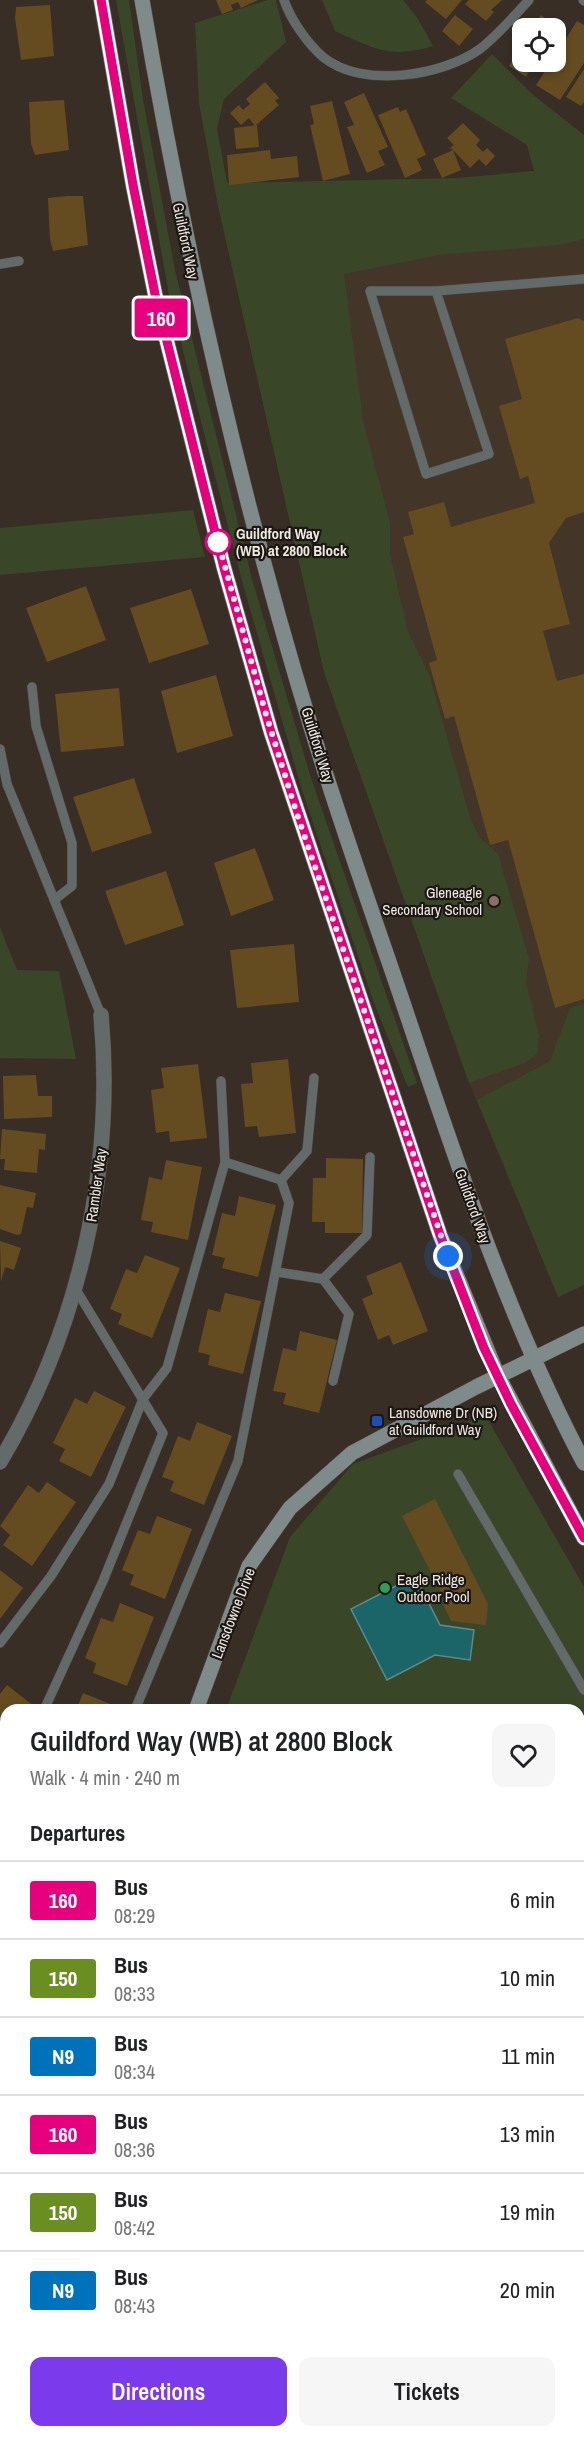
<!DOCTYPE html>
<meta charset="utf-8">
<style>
:root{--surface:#fff;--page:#f6f6f6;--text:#202124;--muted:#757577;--line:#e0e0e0;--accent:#7c3aed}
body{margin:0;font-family:"Archivo Narrow",sans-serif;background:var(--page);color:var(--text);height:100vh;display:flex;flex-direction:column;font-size:22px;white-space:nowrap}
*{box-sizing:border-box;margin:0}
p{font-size:20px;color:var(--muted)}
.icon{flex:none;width:33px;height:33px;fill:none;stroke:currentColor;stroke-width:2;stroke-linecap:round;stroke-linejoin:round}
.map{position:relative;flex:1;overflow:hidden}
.details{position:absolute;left:0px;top:1704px;width:585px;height:734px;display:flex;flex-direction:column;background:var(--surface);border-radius:18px 18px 0 0;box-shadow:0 3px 9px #0003}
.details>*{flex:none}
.badge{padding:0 12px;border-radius:4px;font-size:21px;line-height:39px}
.controls{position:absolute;left:512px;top:18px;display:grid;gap:12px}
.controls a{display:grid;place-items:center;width:54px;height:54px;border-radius:12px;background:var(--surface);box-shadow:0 3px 9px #0003;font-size:30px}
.you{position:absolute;width:30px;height:30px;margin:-15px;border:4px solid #fff;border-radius:50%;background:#1a73e8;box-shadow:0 0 0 9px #1a73e833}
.map>.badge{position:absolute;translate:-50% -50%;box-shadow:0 0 0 3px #fff}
h2{padding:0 30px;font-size:22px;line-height:54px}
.round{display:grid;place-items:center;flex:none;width:63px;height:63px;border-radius:12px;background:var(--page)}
.overview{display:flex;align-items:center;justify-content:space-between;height:102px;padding:0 30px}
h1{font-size:28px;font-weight:600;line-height:45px}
.button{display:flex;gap:12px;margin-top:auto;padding:12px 30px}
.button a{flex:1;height:69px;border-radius:12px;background:var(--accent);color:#fff;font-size:24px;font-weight:600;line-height:69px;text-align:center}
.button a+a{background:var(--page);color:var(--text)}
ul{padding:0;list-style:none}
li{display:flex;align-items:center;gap:18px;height:78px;padding:0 30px;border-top:2px solid var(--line)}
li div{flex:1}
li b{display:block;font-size:22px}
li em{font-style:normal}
li .badge{min-width:66px;font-weight:700;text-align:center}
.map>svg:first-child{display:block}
.education{fill:#433527}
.green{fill:#394728}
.water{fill:#1b6468;stroke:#5b8c8d;stroke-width:1.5}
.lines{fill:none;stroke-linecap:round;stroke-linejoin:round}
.stream{stroke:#5b8c8d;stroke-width:7}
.building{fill:#644c20}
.lane-casing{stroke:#554c44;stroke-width:10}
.street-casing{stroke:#554c44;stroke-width:16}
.secondary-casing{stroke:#554c44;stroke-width:16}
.lane{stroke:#636b6a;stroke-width:9}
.street{stroke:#636b6a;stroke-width:15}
.secondary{stroke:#7f8b8b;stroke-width:15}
.line-casing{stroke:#fff;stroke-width:14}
.line{stroke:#e6007e;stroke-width:9}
.walk{stroke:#efe9e3;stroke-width:6;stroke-dasharray:0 10.8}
.stop-dot{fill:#fff;stroke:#e6007e;stroke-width:3}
.education-dot{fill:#8d6e63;stroke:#1c1713;stroke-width:2}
.transit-dot{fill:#1a4fb4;stroke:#1c1713;stroke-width:2}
.leisure-dot{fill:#2e9e5b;stroke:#1c1713;stroke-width:2}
.labels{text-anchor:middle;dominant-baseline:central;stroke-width:4.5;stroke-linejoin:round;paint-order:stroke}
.street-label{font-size:15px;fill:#efe9e3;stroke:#1c1713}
.stop-label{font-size:15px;font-weight:bold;fill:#efe9e3;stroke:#1c1713;text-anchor:start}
.poi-label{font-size:15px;fill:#efe9e3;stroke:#1c1713;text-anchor:start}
</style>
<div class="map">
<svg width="584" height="2437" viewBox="0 0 584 2437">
<rect width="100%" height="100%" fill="#382e26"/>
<path class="education" d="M584 166V1285L558 1297 469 1083 324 672 217 201Z
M584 1963V2437H292L285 2432H579V1964Z"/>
<path class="green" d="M116 0H129L143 100 175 270 252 579 311 778 417 1083 408 1087 374 1003 302 790 242 581 170 300Z
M268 0H276L286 42 224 99 217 128 227 183 459 178 534 171 527 145 451 98 492 54 532 94 584 135V239L559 245 439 255 344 274 363 420 390 523V554L408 632 429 674 470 817 480 838 498 854 529 959 526 982 539 1036 537 1054 525 1063 469 1083 324 672 217 201 199 103 195 23Z
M322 0H403L418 19 433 46C389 59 375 49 335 31Z
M193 510 205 557 0 575V528Z
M0 927 17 970 59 971 76 1059 0 1058Z
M584 1004V1285L558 1297 477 1100 550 1061 570 1008Z
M473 1420H488L584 1587V1963L579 1964V1710H226L290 1537 353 1464Z
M0 1830 6 1831V1997L0 1996Z
M579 1983H584V2425L579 2426Z
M6 2297V2432H285L292 2437H0V2313Z"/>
<path class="water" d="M415 1576 440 1625 474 1630 470 1660 435 1655 387 1680 351 1609Z"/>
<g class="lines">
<path class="stream" d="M579 1890H584
M0 1937 6 1936"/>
</g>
<path class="building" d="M216 0H258L241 8 238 2 231 5 233 10 222 14Z
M427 0H462L446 19 425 2Z
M469 0H502L491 10 494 12 486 21 465 4Z
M50 5 54 56 21 60 15 18 16 7Z
M455 15 473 29 459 46 442 31Z
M541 15 562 32 555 43V28H532Z
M577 21 584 25V63L560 100 536 85 551 62H555V56Z
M522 45V62H543L537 72 531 68 526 77 509 66Z
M584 69V102L581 106 566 97Z
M265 82 279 98 275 101 279 105 255 126 249 118 241 125 230 113 239 105 243 110 250 104 246 99Z
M364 93 388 147 378 151 385 165 367 173 347 127 354 125 344 102Z
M64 100 69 150 35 155 31 144 29 102Z
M332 101 350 174 323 181 310 125 314 124 310 106Z
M398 107 400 112 406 109 426 155 417 159 422 170 405 178 378 115Z
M463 123 480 140 476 145 483 152 487 148 495 156 486 166 479 159 470 168 453 150 461 170 442 178 433 159 453 150 450 148 454 145 447 138Z
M257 125 259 147 236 149 234 128Z
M270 150 271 159 297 156 299 177 229 185 227 155Z
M67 196H83L88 245 53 251 50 240 48 198Z
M578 318 584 321V512L566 518 549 543 570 624 543 631 557 681 584 674V999L555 1008 508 840 490 845 454 716 445 719 429 663 437 660 403 537 414 534 408 512 444 502 451 527 535 503 528 476 520 479 499 406 522 399 505 339Z
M86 586 106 640 47 662 26 608Z
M191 589 209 644 149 663 130 608Z
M216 675 233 736 177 753 161 691Z
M119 688 124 746 61 752 55 694Z
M134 778 152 833 92 852 73 797Z
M255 848 274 900 231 916 214 863Z
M166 871 184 925 125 945 105 891Z
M294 944 299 1002 237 1008 230 950Z
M288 1059 296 1133 259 1137 257 1126 245 1127 241 1084 253 1083 251 1063Z
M198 1064 207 1138 170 1142 169 1131 156 1133 151 1090 164 1088 161 1068Z
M36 1075 38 1096H52V1117L4 1119 3 1076Z
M2 1129 46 1134 45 1150 39 1149 37 1173 4 1170 5 1159H0Z
M326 1158 363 1159 362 1233H325V1222H312L313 1178H326Z
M166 1160 202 1167 188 1240 151 1232 153 1222 141 1220 149 1177 162 1180Z
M0 1185 36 1193 33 1208 27 1207 21 1234 17 1235 0 1229Z
M239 1196 276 1205 258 1277 222 1268 225 1258 212 1255 222 1213 235 1216Z
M0 1241 21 1248 14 1270 5 1267 1 1282Z
M145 1255 180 1268 152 1338 118 1324 122 1314 110 1309 126 1269 137 1273Z
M401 1262 428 1331 393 1345 389 1335 378 1340 362 1299 373 1294 366 1276Z
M225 1293 261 1301 243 1374 208 1365 210 1355 198 1352 208 1309 220 1312Z
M300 1331 337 1340 319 1413 283 1404 286 1393 273 1391 283 1348 296 1351Z
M94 1391 126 1407 91 1477 59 1461 65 1449 53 1443 75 1398 87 1404Z
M197 1422 232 1436 204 1505 170 1491 174 1481 162 1477 178 1436 190 1441Z
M47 1482 76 1502 32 1566 3 1545 10 1535 0 1526 28 1485 39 1493Z
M435 1499 488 1604 486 1625 451 1621 443 1604 446 1602 402 1516Z
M157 1516 192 1529 165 1599 130 1585 134 1575 122 1570 138 1530 150 1534Z
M0 1570 23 1588 0 1619Z
M120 1603 154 1617 127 1686 93 1673 96 1663 85 1658 101 1618 113 1622Z
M7 1685 35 1707 33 1710H6V1745L0 1753V1694Z
M83 1693 118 1707 116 1710H76Z
M0 2021 6 2023V2065L0 2062Z"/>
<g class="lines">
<defs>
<path id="lane" d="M284 0C291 20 307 43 323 57 362 89 442 76 480 49 498 35 514 16 529 0
M583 0 584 1
M0 264 19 261
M436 291 489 454 426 474 370 291H436L584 279
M32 687 36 726 72 843V886L54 900
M0 749 7 784 101 1015
M225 1162 281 1180
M281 1180 307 1151 314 1078
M277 1272 323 1279 349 1314 333 1381
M323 1279 367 1235 370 1157
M458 1474 584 1690
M0 1643 51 1576 109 1484 143 1399 167 1368 225 1162 221 1081
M44 1710 103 1581 163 1433 75 1288
M135 1710 238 1461 289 1203 281 1180
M339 2432 344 2435 412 2432 496 2437"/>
<path id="street" d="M0 1462C79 1329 115 1169 101 1015
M0 2201 6 2203"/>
<path id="secondary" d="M101 0 133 185 155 294 224 568 271 732 440 1235 498 1376 584 1538
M142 0C184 245 238 489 311 727 338 816 369 903 399 991 453 1151 505 1313 584 1463
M196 1710 249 1566 290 1508 352 1453 476 1387 584 1334
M0 2253 6 2237"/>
</defs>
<use href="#lane" class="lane-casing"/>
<use href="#street" class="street-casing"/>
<use href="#secondary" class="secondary-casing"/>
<use href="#lane" class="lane"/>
<use href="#street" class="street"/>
<use href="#secondary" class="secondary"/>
</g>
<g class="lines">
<defs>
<path id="line" d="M101 0 133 185 155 294 224 568 271 732 440 1235 484 1348 511 1404 584 1538"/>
</defs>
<use href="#line" class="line-casing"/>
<use href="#line" class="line"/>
<path class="walk" d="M218 542 216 534 265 711 297 814 448 1256"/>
</g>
<circle class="stop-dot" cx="218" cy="542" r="12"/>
<circle class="education-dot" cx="494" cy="901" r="6"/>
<rect class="transit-dot" x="371" y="1415" width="12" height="12" rx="3"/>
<circle class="leisure-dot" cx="385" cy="1588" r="6"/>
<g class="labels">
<g class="street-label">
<text transform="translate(186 241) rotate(78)">Guildford Way</text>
<text transform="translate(318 745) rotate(73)">Guildford Way</text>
<text transform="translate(96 1185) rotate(-82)">Rambler Way</text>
<text transform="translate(473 1206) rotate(70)">Guildford Way</text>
<text transform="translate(233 1613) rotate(-69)">Lansdowne Drive</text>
</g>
<g class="stop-label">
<text x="236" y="533">Guildford Way<tspan x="236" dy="17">(WB) at 2800 Block</tspan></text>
</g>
<g class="poi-label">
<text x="482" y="892" text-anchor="end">Gleneagle<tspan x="482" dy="17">Secondary School</tspan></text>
<text x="389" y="1412">Lansdowne Dr (NB)<tspan x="389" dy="17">at Guildford Way</tspan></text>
<text x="397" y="1579">Eagle Ridge<tspan x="397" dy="17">Outdoor Pool</tspan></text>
</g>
</g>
</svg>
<div class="controls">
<a><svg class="icon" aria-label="locate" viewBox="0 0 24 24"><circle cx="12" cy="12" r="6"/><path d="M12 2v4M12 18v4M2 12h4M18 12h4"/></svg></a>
</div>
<div class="you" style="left:448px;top:1256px"></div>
<b class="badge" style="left:161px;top:318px;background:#e6007e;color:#fff">160</b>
<section class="details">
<div class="overview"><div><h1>Guildford Way (WB) at 2800 Block</h1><p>Walk · 4 min · 240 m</p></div><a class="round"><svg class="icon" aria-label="heart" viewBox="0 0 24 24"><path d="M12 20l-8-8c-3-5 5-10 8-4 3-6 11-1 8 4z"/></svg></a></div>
<h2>Departures</h2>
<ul>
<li><span class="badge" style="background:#e6007e;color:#fff">160</span><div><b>Bus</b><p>08:29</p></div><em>6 min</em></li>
<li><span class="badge" style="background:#6b8e23;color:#fff">150</span><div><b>Bus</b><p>08:33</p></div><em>10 min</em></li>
<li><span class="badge" style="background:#0072bc;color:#fff">N9</span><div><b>Bus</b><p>08:34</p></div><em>11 min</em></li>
<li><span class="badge" style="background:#e6007e;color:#fff">160</span><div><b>Bus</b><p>08:36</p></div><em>13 min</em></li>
<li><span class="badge" style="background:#6b8e23;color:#fff">150</span><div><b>Bus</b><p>08:42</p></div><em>19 min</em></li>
<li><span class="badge" style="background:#0072bc;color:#fff">N9</span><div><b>Bus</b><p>08:43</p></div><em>20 min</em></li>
</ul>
<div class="button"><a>Directions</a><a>Tickets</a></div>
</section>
</div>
